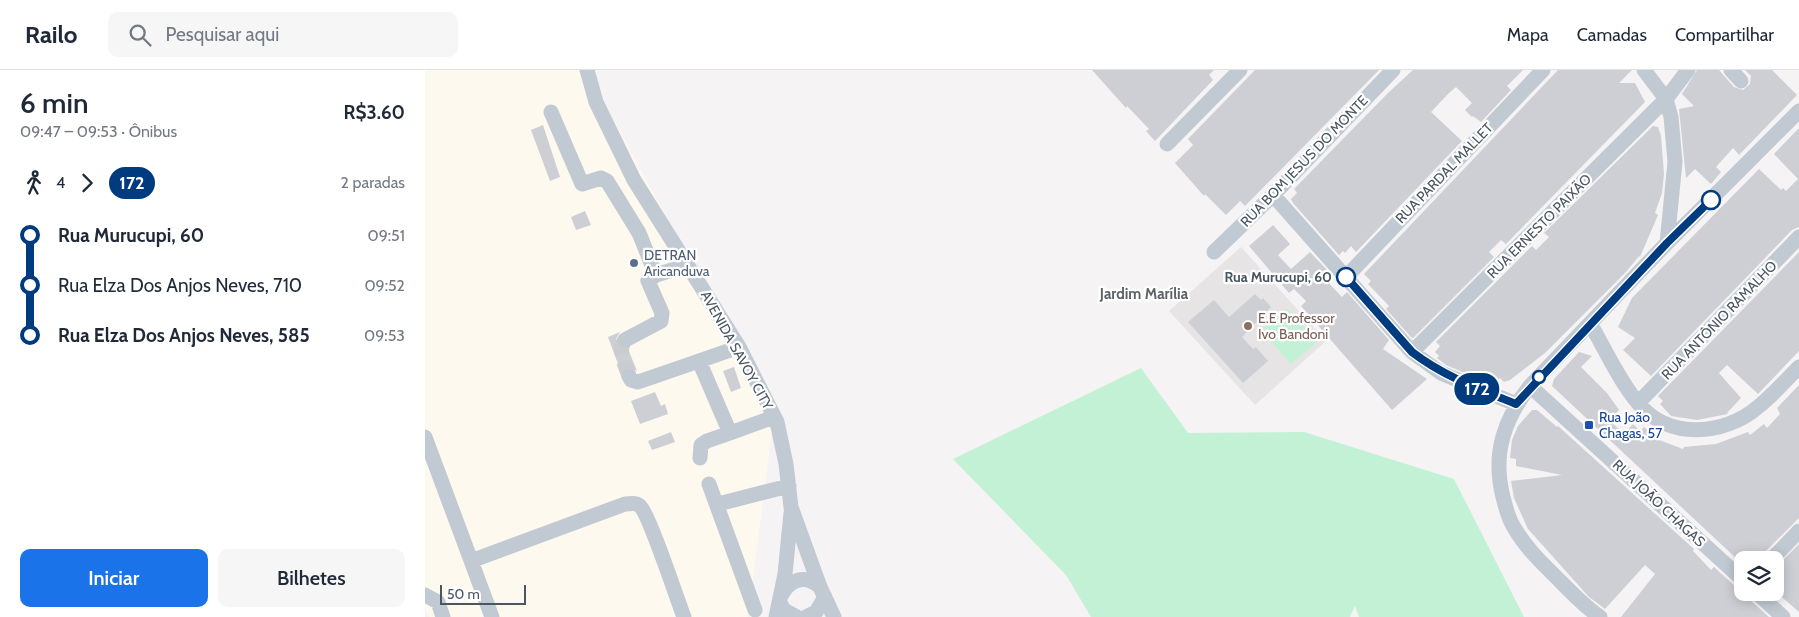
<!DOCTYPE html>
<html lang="pt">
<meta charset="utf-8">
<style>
:root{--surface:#fff;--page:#f6f6f7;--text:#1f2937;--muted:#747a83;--line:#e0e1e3;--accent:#1a73e8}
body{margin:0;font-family:Cabin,sans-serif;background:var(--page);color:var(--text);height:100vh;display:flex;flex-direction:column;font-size:19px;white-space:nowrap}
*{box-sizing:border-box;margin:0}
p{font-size:16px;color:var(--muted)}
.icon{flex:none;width:28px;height:28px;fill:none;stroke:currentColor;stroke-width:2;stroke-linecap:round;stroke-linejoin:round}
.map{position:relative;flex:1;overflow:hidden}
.panel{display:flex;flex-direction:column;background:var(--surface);width:425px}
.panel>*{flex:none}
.badge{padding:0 10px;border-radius:16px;font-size:18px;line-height:32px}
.fabs{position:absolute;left:1309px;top:481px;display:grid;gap:10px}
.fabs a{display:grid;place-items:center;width:50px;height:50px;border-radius:10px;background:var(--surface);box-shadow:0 2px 12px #0003;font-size:25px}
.scale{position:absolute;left:15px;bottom:12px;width:86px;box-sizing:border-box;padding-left:5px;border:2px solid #4a5661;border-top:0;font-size:14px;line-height:18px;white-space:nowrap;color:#4a5661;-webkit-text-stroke:4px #fff;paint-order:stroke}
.map>.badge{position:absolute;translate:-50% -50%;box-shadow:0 0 0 2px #fff}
.legs{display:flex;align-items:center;gap:8px;height:55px;padding:0 20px;font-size:16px}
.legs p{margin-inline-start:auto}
.overview{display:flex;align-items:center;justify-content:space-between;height:85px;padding:0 20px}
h1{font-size:28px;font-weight:600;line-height:38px}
.cta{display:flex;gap:10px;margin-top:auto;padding:10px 20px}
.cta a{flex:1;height:58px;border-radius:10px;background:var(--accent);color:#fff;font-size:20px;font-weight:600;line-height:58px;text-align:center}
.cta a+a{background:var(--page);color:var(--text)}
ul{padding:0 20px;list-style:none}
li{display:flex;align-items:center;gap:18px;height:50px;font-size:19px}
li i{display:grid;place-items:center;width:8px;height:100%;margin:0 6px;background:currentColor}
li i::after{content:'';width:12px;height:12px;margin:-6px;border:4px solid;border-radius:50%;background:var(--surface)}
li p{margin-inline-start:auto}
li:first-child i{background:linear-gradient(#0000 50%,currentColor 0)}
li:last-child i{background:linear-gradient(currentColor 50%,#0000 0)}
header{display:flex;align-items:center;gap:30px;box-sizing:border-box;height:70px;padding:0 25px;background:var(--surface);border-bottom:1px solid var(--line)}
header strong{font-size:24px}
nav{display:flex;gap:28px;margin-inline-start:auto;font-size:18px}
.search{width:350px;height:45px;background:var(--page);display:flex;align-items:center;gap:12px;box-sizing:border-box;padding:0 18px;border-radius:10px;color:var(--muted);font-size:19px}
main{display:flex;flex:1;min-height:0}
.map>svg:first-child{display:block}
.commercial{fill:#fdf9ef}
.education{fill:#e6e4e5}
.green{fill:#c3f1d5}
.building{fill:#cdcfd5}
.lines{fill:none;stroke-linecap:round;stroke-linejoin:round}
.minor-tunnel{stroke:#caccce;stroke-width:15;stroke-dasharray:15 8;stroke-linecap:butt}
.minor{stroke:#c1cad2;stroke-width:15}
.line-1-casing{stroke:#fff;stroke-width:11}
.line-1{stroke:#003b80;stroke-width:8}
.stop-1-dot{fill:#fff;stroke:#003b80;stroke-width:2.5}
.service-dot{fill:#5c6f8a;stroke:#fff;stroke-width:2}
.education-dot{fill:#8d6e63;stroke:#fff;stroke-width:2}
.transit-dot{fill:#1a4fb4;stroke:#fff;stroke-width:2}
.labels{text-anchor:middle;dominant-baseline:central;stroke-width:4.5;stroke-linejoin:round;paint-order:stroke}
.street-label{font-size:14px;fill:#4a5661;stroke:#fff}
.service-label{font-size:14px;fill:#4e5e75;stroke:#fff;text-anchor:start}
.stop-label{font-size:14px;font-weight:bold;fill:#4a5661;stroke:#fff;text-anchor:end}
.education-label{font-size:14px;fill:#785e54;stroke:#fff;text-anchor:start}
.transit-label{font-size:14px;fill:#164399;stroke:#fff;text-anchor:start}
.neighbourhood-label{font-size:15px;font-weight:bold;fill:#5f6368;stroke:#fff}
</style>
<header>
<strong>Railo</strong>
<div class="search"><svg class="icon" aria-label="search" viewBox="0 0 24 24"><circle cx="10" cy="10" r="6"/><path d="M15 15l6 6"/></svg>Pesquisar aqui</div>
<nav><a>Mapa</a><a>Camadas</a><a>Compartilhar</a></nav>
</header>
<main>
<section class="panel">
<div class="overview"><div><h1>6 min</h1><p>09:47 – 09:53 · Ônibus</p></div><b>R$3.60</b></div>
<div class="legs"><svg class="icon" aria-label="walk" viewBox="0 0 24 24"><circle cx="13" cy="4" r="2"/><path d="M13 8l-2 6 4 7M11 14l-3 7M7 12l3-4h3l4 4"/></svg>4<svg class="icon" aria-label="forward" viewBox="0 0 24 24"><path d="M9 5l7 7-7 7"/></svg><b class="badge" style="background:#003b80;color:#fff">172</b><p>2 paradas</p></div>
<ul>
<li><i style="color:#003b80"></i><b>Rua Murucupi, 60</b><p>09:51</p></li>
<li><i style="color:#003b80"></i><span>Rua Elza Dos Anjos Neves, 710</span><p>09:52</p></li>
<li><i style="color:#003b80"></i><b>Rua Elza Dos Anjos Neves, 585</b><p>09:53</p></li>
</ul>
<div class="cta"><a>Iniciar</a><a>Bilhetes</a></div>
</section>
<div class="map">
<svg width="1374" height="547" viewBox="0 0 1374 547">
<rect width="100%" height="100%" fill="#f5f3f3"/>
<path class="commercial" d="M0 0H162L349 347 323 547H4L0 537Z"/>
<path class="education" d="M816 177 901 271 830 335 744 241Z"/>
<path class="green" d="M862 238 891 273 866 294 836 260Z
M716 298 763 363 879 362 1029 409 1099 547H934L930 536 925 547H666L641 505 528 389Z"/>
<path class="building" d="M667 0H789L784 5 788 10 730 71 721 61 724 59 702 36 701 38Z
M830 0H954L820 136 815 131 801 145 780 124 779 126 750 93 768 75 763 69Z
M988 0H1098L1082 16 1086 20 1056 52 1048 46 1047 47 1040 40 1047 33 1031 17 1023 24 1006 42 1037 71 931 182 926 176 920 183 918 181 914 185 868 133 866 129 872 123 869 119 963 23Z
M1133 0H1207L1194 13H1210L1220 32 1081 174 1076 170 1064 182 1069 187 988 268 986 267 961 239 964 236 943 214 946 211 939 204Z
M1272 0H1294L1309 17 1318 20 1325 14 1326 6 1320 0H1347L1372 25 1314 85 1308 78 1291 97 1296 102 1286 114 1270 99 1261 108 1254 39 1269 36 1257 24Z
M118 55 135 107 125 111 106 60Z
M1228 56 1233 57 1236 66 1239 104 1237 123 1230 143 1233 145 1215 187 1214 186 1201 202 1120 283 1085 310 1079 312 1075 308 1070 313 1066 314 1021 295 1012 288 1014 286 1010 282 1015 276 1011 272 1107 176 1111 180 1124 167 1119 163Z
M1374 58V157L1367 160 1226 306 1198 280 1210 268 1193 257 1207 228 1334 99 1356 120 1358 118 1361 121 1373 109 1349 84Z
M160 141 166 155 151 160 146 147Z
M848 155 865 174 853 185 866 199 885 182 903 201 897 206 915 225 917 227 922 222 964 270 958 279 1002 309 967 340 876 236 881 231 869 219 864 223 824 176Z
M1374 182V281L1333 324 1302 295 1294 303 1316 328 1302 343 1303 344 1272 350 1246 346 1235 334 1238 331 1233 326Z
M830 224 836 230 838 228 846 237 817 267 828 279 831 277 843 291 818 313 763 252 789 230 804 247Z
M195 262 191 269 192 274 195 278 203 279 212 301 204 297 196 302 183 267Z
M1154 282 1167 286 1156 297 1182 323 1194 340 1184 350 1199 364 1208 354 1215 361 1219 357 1234 370 1258 379 1259 377 1291 374 1323 362 1325 365 1339 354 1342 358 1355 344 1352 338 1374 315V448L1332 490H1313L1127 316 1129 309Z
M309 297 316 318 306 322 298 301Z
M230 322 236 336 240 334 243 344 215 354 206 331Z
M1107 340H1112L1132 357 1133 356 1269 479 1268 481 1286 500 1289 497 1344 547H1196L1230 504 1220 495 1180 539 1164 527 1103 459 1089 428 1086 411 1137 405 1091 396V389L1085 388 1087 370 1093 356Z
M246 362 250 372 227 380 223 371Z
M1374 474V542L1350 521V498Z"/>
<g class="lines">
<path class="minor-tunnel" d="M200 270C192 280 200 294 204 306"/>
<path class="minor" d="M162 0 171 32 209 110 314 277 352 352 361 394 366 437 395 517 409 547
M1219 0 1241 29 1246 47 1250 92 1242 173
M1306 0 1316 11
M126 42 157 114 176 108 182 111 214 163 231 205 263 195
M742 74 815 0
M848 125 987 282 1016 303 1091 334
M789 182 848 125 968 0
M921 207 1118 0
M1166 255C1181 281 1194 310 1213 333 1243 370 1299 366 1333 337 1348 325 1361 310 1374 297
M200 270 236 251 237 243 223 211 231 205
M987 282 1241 29 1263 0
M204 306 206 310 213 312 274 291
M1105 316 1318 510
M1213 333 1374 167
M305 363 349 347
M0 367 67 547
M275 388 276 375 282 371 305 363 274 291 314 277
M284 414 330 540
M293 434 364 416
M1346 490 1374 461
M46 491 200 434C205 434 211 432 215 436 224 444 252 529 259 547
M1331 522 1358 547
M0 525 13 532 18 547
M356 526C364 510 380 503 395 517
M355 533 359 540 372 547
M351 547 360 504 366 443
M381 547 391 542 400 527
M1175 547C1160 537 1145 521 1132 508 1117 493 1101 478 1090 459 1083 449 1081 438 1078 427 1067 384 1079 349 1105 316L1242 173 1374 41"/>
</g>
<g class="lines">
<defs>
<path id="line-1" d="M921 207 987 282C1018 306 1054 319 1091 334L1242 173 1286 130"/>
</defs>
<use href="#line-1" class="line-1-casing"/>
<use href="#line-1" class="line-1"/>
</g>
<g class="stop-1-dot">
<circle cx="1286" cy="130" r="9"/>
<circle cx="921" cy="207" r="9"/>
<circle cx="1114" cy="307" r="6"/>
</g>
<circle class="service-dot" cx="209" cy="193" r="5"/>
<circle class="education-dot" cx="823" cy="256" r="5"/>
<rect class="transit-dot" x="1159" y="350" width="10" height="10" rx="2.5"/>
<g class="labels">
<g class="street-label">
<text transform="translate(879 91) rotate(-46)">RUA BOM JESUS DO MONTE</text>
<text transform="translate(1019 103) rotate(-46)">RUA PARDAL MALLET</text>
<text transform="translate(1114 156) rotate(-45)">RUA ERNESTO PAIXÃO</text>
<text transform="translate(1294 250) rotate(-46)">RUA ANTÔNIO RAMALHO</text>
<text transform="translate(312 280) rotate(61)">AVENIDA SAVOY CITY</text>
<text transform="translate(1234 433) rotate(43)">RUA JOÃO CHAGAS</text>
</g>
<g class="service-label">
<text x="219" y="185">DETRAN<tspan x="219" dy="16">Aricanduva</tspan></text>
</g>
<g class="stop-label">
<text x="907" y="207">Rua Murucupi, 60</text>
</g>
<g class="education-label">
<text x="833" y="248">E.E Professor<tspan x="833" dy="16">Ivo Bandoni</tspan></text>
</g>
<g class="transit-label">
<text x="1174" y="347">Rua João<tspan x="1174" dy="16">Chagas, 57</tspan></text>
</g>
<g class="neighbourhood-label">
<text x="719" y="224">Jardim Marília</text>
</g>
</g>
</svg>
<div class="fabs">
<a><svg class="icon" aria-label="layers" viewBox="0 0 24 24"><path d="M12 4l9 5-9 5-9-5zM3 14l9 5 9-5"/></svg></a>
</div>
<div class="scale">50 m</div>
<b class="badge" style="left:1052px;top:319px;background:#003b80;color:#fff">172</b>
</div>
</main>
